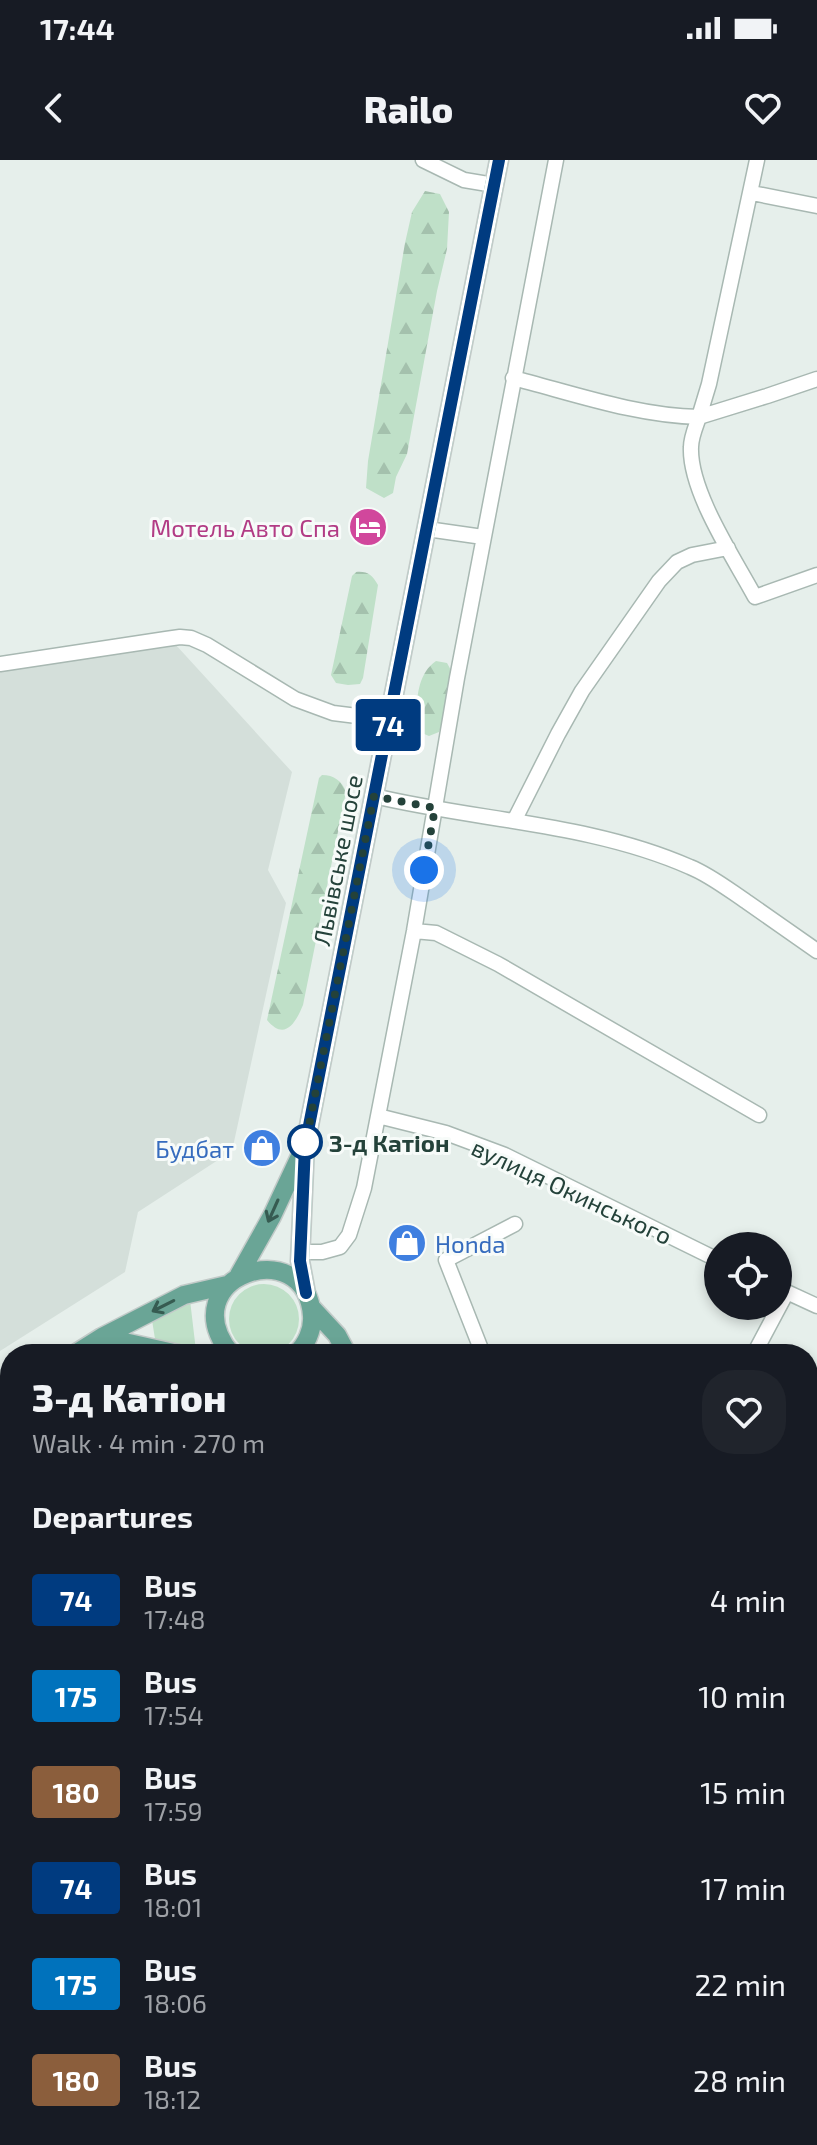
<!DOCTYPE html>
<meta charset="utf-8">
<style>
:root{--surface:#171b24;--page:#20242c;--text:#f1f3f6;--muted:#9ea1a6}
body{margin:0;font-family:"Exo 2",sans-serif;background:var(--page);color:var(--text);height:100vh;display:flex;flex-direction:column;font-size:30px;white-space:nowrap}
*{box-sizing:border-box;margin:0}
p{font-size:26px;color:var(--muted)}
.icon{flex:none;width:44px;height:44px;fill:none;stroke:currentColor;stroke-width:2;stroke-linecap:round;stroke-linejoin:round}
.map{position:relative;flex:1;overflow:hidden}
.panel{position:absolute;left:0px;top:1184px;width:818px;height:802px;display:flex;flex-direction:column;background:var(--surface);border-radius:32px 32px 0 0;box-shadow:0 4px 12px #0003}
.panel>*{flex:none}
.badge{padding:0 16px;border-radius:6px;font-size:28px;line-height:52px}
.tools{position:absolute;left:704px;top:1072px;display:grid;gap:16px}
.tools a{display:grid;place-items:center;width:88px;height:88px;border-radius:50%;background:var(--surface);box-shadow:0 4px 12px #0003;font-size:40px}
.you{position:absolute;width:40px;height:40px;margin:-20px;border:6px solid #fff;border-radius:50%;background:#1a73e8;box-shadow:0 0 0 12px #1a73e833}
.map>.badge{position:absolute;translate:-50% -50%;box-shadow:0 0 0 4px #fff}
h2{padding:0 32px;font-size:30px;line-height:72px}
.round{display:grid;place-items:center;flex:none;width:84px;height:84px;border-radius:32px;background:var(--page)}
.headline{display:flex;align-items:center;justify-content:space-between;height:136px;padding:0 32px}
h1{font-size:38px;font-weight:800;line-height:60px}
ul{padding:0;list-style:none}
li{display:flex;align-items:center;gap:24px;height:96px;padding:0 32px}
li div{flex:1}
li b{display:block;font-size:30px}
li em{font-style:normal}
li .badge{min-width:88px;font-weight:700;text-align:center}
.status{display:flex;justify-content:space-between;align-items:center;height:56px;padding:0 40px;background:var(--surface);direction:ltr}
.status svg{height:22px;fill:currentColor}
header{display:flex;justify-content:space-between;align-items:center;height:104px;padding:0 32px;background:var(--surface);font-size:36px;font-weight:800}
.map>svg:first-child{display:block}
.built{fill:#d4dfda}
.green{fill:#bfe0c8}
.forest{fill:url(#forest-firs)}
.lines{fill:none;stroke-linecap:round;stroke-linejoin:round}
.minor-casing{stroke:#a8b8b2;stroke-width:17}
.major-casing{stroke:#c2cac8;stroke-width:21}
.minor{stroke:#fff;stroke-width:14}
.major{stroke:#6aa596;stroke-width:18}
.oneway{stroke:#365b51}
.line-casing{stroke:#fff;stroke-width:18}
.line{stroke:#003b80;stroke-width:12}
.walk{stroke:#24423a;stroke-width:8;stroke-dasharray:0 14.4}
.stop-dot{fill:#fff;stroke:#003b80;stroke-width:4}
.labels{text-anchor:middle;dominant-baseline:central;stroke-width:6;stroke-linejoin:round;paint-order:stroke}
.hotel-label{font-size:24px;fill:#b23c85;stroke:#f7fbf9;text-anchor:end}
.street-label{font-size:24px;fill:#24423a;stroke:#f7fbf9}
.stop-label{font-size:24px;font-weight:bold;fill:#24423a;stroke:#f7fbf9;text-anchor:start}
.shop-label{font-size:24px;fill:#366cbe;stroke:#f7fbf9;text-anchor:end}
</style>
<div class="status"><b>17:44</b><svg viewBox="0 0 49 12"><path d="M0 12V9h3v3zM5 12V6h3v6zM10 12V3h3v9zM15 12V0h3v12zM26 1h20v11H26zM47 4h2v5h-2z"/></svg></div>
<header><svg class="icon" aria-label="back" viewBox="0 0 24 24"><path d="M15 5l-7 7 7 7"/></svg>Railo<svg class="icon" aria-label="heart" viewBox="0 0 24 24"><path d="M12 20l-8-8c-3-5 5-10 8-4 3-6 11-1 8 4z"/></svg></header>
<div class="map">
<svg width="817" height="1985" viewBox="0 0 817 1985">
<defs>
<pattern id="forest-firs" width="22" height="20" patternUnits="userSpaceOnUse" patternTransform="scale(2)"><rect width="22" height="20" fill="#bfe0c8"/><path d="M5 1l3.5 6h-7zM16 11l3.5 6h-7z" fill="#a4c1ad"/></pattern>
</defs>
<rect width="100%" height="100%" fill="#e6efeb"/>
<path class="built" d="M175 484 292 612 268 710 286 743 232 991 138 1052 125 1112 0 1191V512Z"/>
<path class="green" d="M229 1159a35 35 0 1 1 70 0a35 35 0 1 1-70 0Z
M190 1140 196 1191 155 1179 152 1160Z
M808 1422 817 1426V1490L808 1485Z
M133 1976H427L426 1985H131Z"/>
<path class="forest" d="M425 31 440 34 449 52 447 89 437 131 407 294 396 317 393 333 384 338 366 328 368 301 405 83 412 52Z
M356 412C368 411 372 415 378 425L363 518 360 524 348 525 336 523 331 515 352 416Z
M436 501 447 503 453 514 448 549 439 572 429 576 417 571C416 547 415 515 436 501Z
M322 615C334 615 342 621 346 632L303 845C296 862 285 882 267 860L319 618Z
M187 1976H255L272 1985H184Z"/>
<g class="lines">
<defs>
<path id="minor" d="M423 0 464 20 494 25
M752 33 817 46
M513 218C572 233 637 256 699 257L709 224 757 0
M817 219 767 236 699 257C696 266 691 277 691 287 689 331 734 398 755 437L817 415
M427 369 483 377
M0 504 166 479 180 477 191 478 207 485 295 539 333 553 389 560
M374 636C479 661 590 663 690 707 710 715 729 730 747 742 770 758 794 775 817 791
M514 661 558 574 582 531 659 421 677 402 692 395 728 388
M414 771 436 773 498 804 759 955
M378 956 446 973 505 995 718 1100
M300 1092H322L340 1087 349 1075 364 1028 414 771 457 518 556 0
M778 1128 817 1146
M483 1194 446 1100 515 1064
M754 1194 787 1132
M808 1492 817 1496
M808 1605 817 1587
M808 1700 817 1704
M705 1976 723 1985
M433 1985 434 1976
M627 1985 629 1976"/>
<path id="major" d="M239 1115 272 1056 302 992
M306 1133 300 1101 305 986 499 0
M311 1147 337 1175 347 1194
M102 1177 178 1194
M75 1194 102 1177 184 1135 227 1125
M231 1194C169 1117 306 1070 312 1156 313 1170 306 1185 296 1194
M0 1240 10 1234
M808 1416 817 1420
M115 1985 116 1976"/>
</defs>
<use href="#minor" class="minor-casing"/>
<use href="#major" class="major-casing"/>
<use href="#minor" class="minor"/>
<use href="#major" class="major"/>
</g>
<defs><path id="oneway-shaft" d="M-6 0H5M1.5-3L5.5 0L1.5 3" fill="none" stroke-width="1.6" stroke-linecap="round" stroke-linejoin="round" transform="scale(2)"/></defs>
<g class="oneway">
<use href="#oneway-shaft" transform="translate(273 1051) rotate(114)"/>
<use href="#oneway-shaft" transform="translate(163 1146) rotate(153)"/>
</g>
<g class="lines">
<defs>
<path id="line" d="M306 1133 300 1101 305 986 499 0"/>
</defs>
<use href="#line" class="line-casing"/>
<use href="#line" class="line"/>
<path class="walk" d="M305 982V986L374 636 435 648 424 710"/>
</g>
<defs>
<symbol id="hotel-disc" viewBox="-11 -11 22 22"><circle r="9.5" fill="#d1479c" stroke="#f7fbf9"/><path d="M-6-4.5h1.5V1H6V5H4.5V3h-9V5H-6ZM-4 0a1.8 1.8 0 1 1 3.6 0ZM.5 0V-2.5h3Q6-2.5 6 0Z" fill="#fff"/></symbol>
<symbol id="shop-disc" viewBox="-11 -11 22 22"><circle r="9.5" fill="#3f7fe0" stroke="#f7fbf9"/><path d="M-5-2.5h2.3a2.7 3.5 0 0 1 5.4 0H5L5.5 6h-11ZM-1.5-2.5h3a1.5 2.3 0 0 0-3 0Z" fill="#fff"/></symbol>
</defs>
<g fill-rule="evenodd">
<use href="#hotel-disc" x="346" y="345" width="44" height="44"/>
<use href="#shop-disc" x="240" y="966" width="44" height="44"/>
<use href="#shop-disc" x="385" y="1061" width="44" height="44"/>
</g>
<circle class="stop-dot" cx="305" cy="982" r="16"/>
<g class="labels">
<g class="hotel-label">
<text x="340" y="367">Мотель Авто Спа</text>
</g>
<g class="street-label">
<text transform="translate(337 700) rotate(-79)">Львівське шосе</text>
<text transform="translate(572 1031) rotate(25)">вулиця Окинського</text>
</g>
<g class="stop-label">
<text x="329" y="982">З-д Катіон</text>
</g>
<g class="shop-label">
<text x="234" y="988">Будбат</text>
<text x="435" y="1083" text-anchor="start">Honda</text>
</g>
</g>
</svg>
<div class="tools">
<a><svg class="icon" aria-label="locate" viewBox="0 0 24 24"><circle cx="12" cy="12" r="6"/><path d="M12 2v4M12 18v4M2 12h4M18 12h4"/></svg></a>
</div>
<div class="you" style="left:424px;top:710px"></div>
<b class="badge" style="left:388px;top:565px;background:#003b80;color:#fff">74</b>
<section class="panel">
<div class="headline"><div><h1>З-д Катіон</h1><p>Walk · 4 min · 270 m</p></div><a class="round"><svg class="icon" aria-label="heart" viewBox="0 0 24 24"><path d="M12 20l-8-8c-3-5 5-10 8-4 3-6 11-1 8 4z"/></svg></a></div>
<h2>Departures</h2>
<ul>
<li><span class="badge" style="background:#003b80;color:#fff">74</span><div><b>Bus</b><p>17:48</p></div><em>4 min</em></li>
<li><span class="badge" style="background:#0072bc;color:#fff">175</span><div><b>Bus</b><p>17:54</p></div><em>10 min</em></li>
<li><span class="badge" style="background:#8b5e3c;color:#fff">180</span><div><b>Bus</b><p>17:59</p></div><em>15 min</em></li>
<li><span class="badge" style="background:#003b80;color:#fff">74</span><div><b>Bus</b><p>18:01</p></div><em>17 min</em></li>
<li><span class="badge" style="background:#0072bc;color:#fff">175</span><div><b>Bus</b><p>18:06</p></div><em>22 min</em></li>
<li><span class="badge" style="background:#8b5e3c;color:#fff">180</span><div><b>Bus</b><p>18:12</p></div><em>28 min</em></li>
</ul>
</section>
</div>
